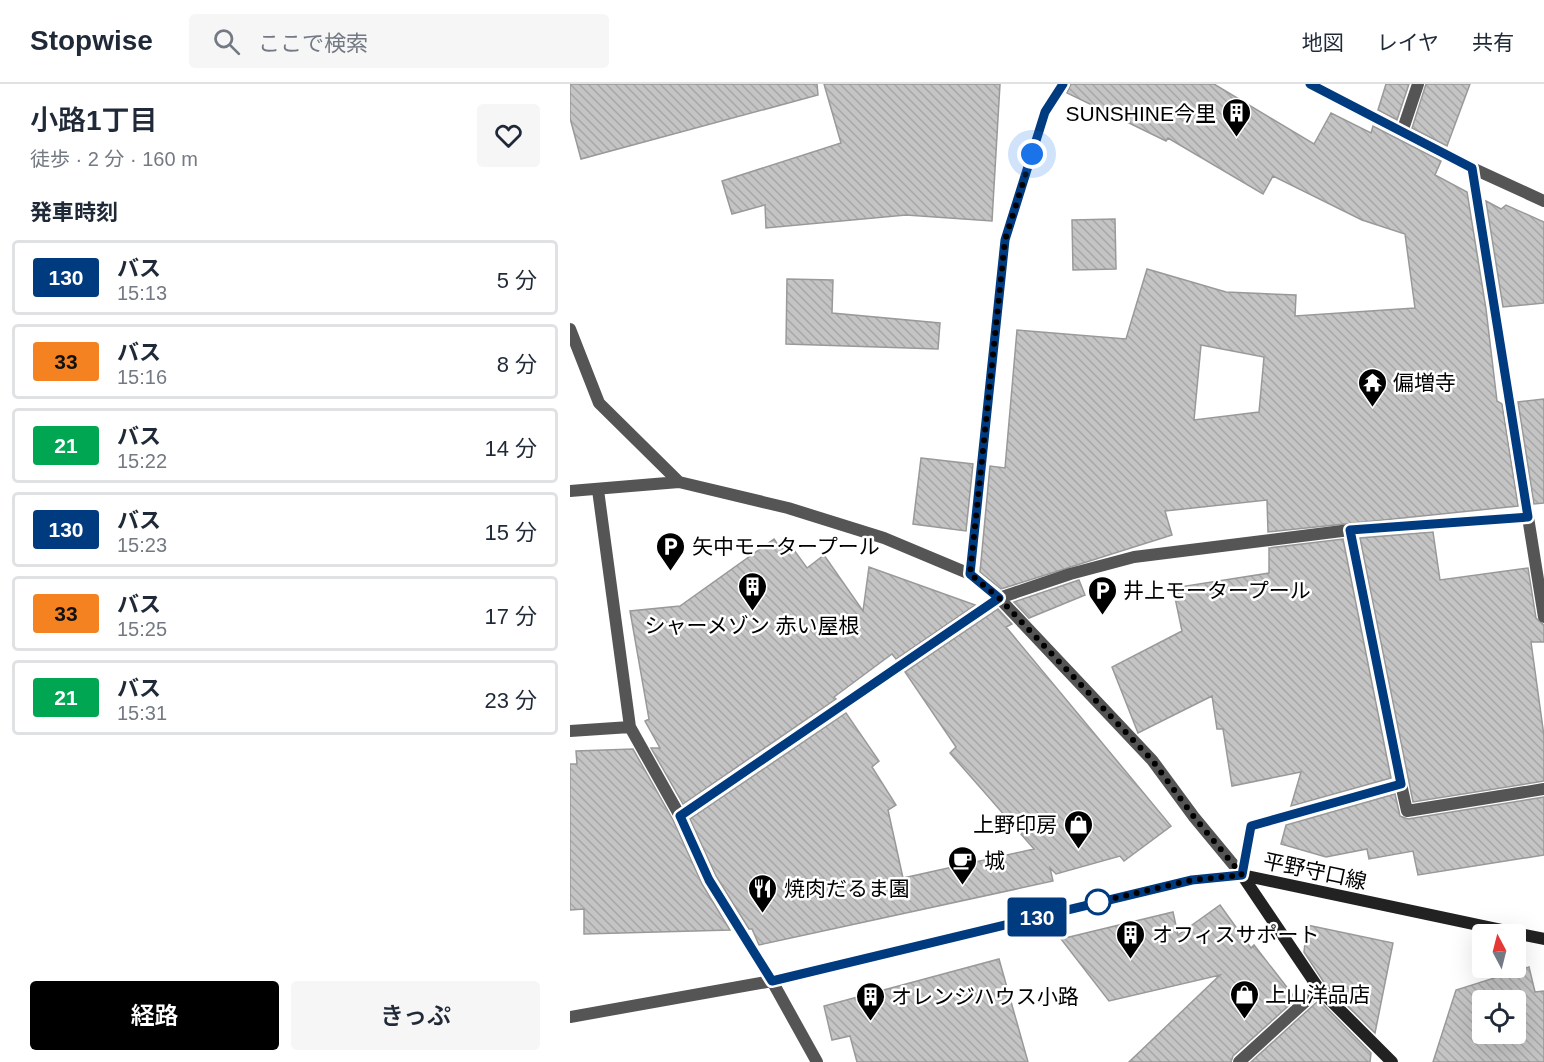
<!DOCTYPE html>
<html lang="ja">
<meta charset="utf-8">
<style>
:root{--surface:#fff;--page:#f6f6f7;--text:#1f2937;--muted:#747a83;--line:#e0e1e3;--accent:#000}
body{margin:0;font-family:Arial,"Noto Sans JP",sans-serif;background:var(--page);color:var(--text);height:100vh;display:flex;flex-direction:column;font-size:22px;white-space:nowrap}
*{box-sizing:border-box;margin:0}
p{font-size:20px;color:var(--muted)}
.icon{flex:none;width:33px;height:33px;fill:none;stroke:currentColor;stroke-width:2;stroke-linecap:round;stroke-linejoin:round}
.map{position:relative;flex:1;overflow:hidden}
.sheet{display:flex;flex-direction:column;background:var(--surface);width:570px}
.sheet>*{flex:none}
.badge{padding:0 12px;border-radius:4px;font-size:21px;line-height:39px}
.needle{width:39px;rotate:353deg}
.tools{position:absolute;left:902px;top:840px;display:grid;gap:12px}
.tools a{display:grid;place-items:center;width:54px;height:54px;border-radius:6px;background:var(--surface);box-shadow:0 6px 24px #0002;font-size:30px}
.you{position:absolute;width:30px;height:30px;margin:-15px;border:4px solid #fff;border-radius:50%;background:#1a73e8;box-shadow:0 0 0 9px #1a73e833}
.map>.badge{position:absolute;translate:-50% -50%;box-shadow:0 0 0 3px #fff}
h2{padding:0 30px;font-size:22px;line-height:54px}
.round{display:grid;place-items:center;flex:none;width:63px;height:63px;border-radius:6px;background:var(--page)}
.summary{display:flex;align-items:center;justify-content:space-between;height:102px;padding:0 30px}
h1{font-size:28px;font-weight:600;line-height:45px}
.primary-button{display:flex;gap:12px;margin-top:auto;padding:12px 30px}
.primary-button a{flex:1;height:69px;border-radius:6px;background:var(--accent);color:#fff;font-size:24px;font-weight:600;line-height:69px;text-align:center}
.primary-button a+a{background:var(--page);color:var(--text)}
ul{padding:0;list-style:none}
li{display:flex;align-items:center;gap:18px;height:75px;margin:0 12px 9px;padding:0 18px;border:3px solid var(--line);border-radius:6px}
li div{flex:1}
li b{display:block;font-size:22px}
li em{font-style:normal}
li .badge{min-width:66px;font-weight:700;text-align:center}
header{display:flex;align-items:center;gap:36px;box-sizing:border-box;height:84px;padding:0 30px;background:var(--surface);border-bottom:2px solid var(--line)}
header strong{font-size:28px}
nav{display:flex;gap:33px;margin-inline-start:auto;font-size:21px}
.search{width:420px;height:54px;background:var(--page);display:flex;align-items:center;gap:15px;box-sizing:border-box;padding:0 21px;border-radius:6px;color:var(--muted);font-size:22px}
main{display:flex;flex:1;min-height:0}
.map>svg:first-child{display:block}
.building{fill:url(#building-back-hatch);stroke:#999;stroke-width:1.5;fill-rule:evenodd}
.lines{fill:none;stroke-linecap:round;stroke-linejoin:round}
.minor{stroke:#555;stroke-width:12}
.tertiary{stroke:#555;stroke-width:12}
.secondary{stroke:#222;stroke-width:12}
.line-casing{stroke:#fff;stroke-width:14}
.line{stroke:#003b80;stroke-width:9}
.walk{stroke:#000;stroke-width:6;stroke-dasharray:0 10.8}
.stop-dot{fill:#fff;stroke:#003b80;stroke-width:3}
.labels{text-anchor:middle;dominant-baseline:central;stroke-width:5;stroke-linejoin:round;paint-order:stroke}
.poi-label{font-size:21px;fill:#000;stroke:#fff;text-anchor:start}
.street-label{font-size:21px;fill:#000;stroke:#fff}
</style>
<header>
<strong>Stopwise</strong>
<div class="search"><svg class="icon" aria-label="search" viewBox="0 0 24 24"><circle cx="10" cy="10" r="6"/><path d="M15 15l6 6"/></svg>ここで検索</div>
<nav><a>地図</a><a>レイヤ</a><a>共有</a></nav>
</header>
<main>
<section class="sheet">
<div class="summary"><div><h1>小路1丁目</h1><p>徒歩 · 2 分 · 160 m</p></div><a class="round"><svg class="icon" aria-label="heart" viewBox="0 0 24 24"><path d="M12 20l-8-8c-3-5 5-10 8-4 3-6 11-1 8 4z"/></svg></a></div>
<h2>発車時刻</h2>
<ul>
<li><span class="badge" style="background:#003b80;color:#fff">130</span><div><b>バス</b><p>15:13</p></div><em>5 分</em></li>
<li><span class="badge" style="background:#f58220;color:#111">33</span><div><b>バス</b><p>15:16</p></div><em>8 分</em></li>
<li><span class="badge" style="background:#00a651;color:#fff">21</span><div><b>バス</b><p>15:22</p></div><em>14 分</em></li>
<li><span class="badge" style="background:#003b80;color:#fff">130</span><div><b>バス</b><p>15:23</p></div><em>15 分</em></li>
<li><span class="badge" style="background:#f58220;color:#111">33</span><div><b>バス</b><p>15:25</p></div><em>17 分</em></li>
<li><span class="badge" style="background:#00a651;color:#fff">21</span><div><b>バス</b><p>15:31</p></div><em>23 分</em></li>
</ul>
<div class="primary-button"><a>経路</a><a>きっぷ</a></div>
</section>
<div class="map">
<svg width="974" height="978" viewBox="0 0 974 978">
<defs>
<pattern id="building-back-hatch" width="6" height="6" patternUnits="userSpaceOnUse" patternTransform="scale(1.5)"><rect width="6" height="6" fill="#c4c4c4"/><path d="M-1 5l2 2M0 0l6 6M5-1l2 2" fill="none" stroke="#a7a7a7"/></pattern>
</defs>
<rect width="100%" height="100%" fill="#fff"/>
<path class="building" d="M0 0H247L248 11 11 75 0 34Z
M254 0H430L422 137 336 131 196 144 195 121 162 130 152 97 271 59Z
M501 0H644L744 60 761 29 801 49 803 42 871 77 865 91 897 108 916 225 927 317 932 320 948 422 698 448 697 416 595 427 602 451 431 505 410 488 420 382 435 384 447 246 556 255 577 185 656 208 726 211 725 232 845 224 835 150 792 136 703 92 693 110 598 54 596 57 497 9ZM631 261 694 273 689 328 624 336Z
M816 0H839L827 36 808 26Z
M856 0H900L877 62 842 44Z
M916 117 931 125 936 121 974 138V219L933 223Z
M545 135 546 185 503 186 502 136Z
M217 195 263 196 262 229 370 239 368 265 216 260Z
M974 315V419L964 420 948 318Z
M351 374 403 380 396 447 343 440Z
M863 448 870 496 958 484 966 534 974 541V558H961L974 652V697L843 718 790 454Z
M204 455 208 461 216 455 237 484 254 471 293 527 299 483 405 521 326 575 322 570 264 613 266 615 113 720 81 664H90L75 637 79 635 60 527 110 522Z
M773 455 821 694 721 722 731 688 662 702 653 645H647L642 612 568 649 542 583 612 547 603 504 699 489V464Z
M509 496 515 511 459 534 444 518Z
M428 525 442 540 436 543 601 742 554 777 550 772 486 790 480 784 483 797 189 861 182 845H179L146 792 120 735 276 629 309 677 302 683 326 721 318 726 333 794 464 765 380 669 386 663 335 588Z
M63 665 103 736 132 800 160 846 14 850V825L0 826V680H7L6 667Z
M825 710 830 732 838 735 974 713V771L848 791 843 767 799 775 797 765 756 773 711 760 716 741Z
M650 821 681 864 684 861 726 915 663 972 661 978H559L650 891 539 917 491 855 603 828 608 851Z
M737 841 823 859 805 949 755 900 734 868Z
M429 875 458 978H287L280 952 262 956 254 922Z
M959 883 965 908 974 907V978H863L886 906ZM912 916H945V950H912Z
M749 916 801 969 800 978H681Z"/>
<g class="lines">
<path class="minor" d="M740 0 902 84 974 117
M832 48 848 0
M902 84 974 533
M0 245 29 319 109 398
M28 406 60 643 110 732 139 796 202 897 247 978
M0 407 109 398 218 424 314 454 400 490 429 514 582 676 624 733 672 791
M780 446 831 700
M400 490 435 156 475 28 493 0
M0 647 60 643
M110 732 429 514 500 490 564 473 780 446 958 433
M672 791 681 742 831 700 837 727 974 705
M669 978 749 905"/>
<path class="tertiary" d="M0 933 202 897 622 796 672 791"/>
<path class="secondary" d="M672 791 974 855
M672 791 749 905 822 978"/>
</g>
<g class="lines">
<defs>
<path id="line" d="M493 0 475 28 435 156 400 490 429 514 110 732 139 796 202 897 622 796 672 791 681 742 831 700 780 446 958 433 902 84 740 0"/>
</defs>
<use href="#line" class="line-casing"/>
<use href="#line" class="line"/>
<path class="walk" d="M462 70 435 156 400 490 429 514 582 676 624 733 672 791 622 796 528 818"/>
</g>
<defs>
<symbol id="building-pin" viewBox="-11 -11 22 30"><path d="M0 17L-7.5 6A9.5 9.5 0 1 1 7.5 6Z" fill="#000" stroke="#fff"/><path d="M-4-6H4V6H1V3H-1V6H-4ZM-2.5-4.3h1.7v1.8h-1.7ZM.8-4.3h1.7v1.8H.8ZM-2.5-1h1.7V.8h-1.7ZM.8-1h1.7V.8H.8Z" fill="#fff"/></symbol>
<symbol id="temple-pin" viewBox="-11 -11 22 30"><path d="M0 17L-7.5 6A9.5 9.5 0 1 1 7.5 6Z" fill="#000" stroke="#fff"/><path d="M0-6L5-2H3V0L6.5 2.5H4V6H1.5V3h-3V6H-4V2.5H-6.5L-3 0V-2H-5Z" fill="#fff"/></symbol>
<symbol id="parking-pin" viewBox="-11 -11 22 30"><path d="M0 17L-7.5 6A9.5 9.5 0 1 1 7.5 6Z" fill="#000" stroke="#fff"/><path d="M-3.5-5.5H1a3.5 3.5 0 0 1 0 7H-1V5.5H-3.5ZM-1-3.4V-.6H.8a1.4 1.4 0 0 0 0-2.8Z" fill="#fff"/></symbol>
<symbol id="shop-pin" viewBox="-11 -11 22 30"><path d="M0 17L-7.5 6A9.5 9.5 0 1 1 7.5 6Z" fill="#000" stroke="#fff"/><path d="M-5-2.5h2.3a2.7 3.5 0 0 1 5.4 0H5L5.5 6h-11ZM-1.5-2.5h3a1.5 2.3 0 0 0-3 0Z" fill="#fff"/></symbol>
<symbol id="cafe-pin" viewBox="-11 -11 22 30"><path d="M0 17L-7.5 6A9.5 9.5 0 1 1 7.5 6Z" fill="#000" stroke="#fff"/><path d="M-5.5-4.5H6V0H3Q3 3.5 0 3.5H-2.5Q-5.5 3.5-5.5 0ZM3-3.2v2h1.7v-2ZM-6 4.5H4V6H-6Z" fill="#fff"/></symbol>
<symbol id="restaurant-pin" viewBox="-11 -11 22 30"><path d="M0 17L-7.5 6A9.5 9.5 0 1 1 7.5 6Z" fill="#000" stroke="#fff"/><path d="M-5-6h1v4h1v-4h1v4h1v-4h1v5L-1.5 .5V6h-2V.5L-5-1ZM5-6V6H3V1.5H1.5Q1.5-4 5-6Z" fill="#fff"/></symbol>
</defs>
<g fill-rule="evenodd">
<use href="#building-pin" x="650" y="12" width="33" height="45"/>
<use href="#temple-pin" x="786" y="282" width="33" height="45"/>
<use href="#parking-pin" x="84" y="446" width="33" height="45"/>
<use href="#building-pin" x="166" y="486" width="33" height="45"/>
<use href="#parking-pin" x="516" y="490" width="33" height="45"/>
<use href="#shop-pin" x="492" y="724" width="33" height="45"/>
<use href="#cafe-pin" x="376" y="760" width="33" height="45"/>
<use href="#restaurant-pin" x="176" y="788" width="33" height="45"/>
<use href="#building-pin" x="544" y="834" width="33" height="45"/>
<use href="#shop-pin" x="658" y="894" width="33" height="45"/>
<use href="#building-pin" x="284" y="896" width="33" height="45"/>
</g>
<circle class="stop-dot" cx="528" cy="818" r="12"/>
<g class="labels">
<g class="poi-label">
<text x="646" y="29" text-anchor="end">SUNSHINE今里</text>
<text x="823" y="298">偏増寺</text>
<text x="122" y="462">矢中モータープール</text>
<text x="553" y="506">井上モータープール</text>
<text x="182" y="541" text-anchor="middle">シャーメゾン 赤い屋根</text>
<text x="487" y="740" text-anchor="end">上野印房</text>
<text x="414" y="776">城</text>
<text x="214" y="804">焼肉だるま園</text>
<text x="582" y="850">オフィスサポート</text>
<text x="695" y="910">上山洋品店</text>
<text x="321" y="912">オレンジハウス小路</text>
</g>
<g class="street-label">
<text transform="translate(745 787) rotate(12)">平野守口線</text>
</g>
</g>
</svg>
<div class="tools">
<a><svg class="needle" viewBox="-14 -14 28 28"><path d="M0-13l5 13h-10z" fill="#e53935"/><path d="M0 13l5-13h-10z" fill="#747a83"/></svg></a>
<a><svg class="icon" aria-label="locate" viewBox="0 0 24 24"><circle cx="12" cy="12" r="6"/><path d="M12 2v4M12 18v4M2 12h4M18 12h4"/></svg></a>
</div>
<div class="you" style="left:462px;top:70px"></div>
<b class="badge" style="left:467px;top:833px;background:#003b80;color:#fff">130</b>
</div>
</main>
